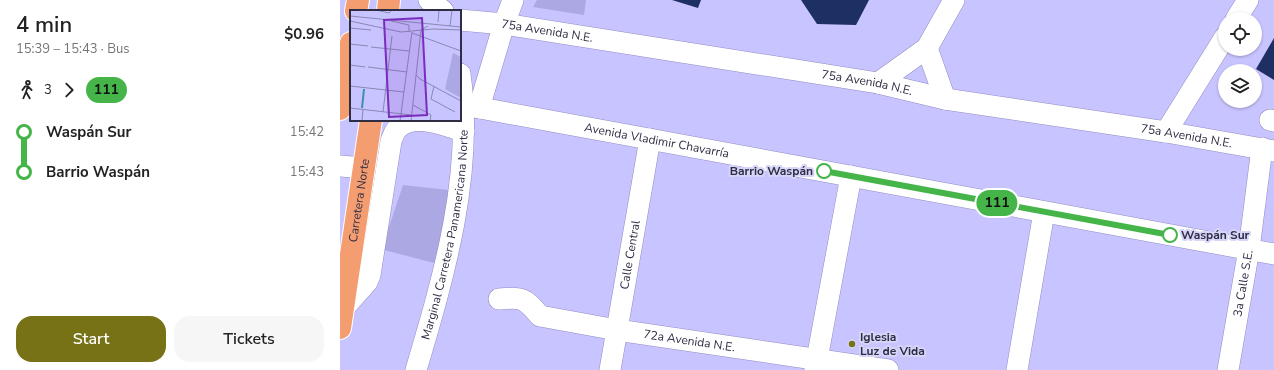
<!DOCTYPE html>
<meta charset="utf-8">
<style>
:root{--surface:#fff;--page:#f6f6f6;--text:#222;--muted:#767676;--accent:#767215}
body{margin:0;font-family:"Nunito Sans",sans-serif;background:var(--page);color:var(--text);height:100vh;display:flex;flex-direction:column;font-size:15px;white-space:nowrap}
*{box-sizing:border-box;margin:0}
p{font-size:13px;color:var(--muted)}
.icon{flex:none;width:22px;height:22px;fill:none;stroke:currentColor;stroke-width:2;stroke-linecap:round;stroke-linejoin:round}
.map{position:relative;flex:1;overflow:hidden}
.drawer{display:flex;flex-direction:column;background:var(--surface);width:340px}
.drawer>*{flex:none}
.badge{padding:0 8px;border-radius:13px;font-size:14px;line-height:26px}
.fabs{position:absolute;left:878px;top:12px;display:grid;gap:8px}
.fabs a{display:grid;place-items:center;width:44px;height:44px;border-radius:50%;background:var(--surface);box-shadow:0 1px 3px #0004;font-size:20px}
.map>.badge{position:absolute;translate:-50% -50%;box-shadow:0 0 0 2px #fff}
.legs{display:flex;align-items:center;gap:6px;height:44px;padding:0 16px;font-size:13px}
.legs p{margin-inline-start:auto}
.summary{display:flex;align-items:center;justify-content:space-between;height:68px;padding:0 16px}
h1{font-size:22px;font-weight:600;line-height:30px}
.cta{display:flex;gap:8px;margin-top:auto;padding:8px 16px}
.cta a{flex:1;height:46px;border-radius:16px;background:var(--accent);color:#fff;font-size:16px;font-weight:600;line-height:46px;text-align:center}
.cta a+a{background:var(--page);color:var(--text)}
ul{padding:0 16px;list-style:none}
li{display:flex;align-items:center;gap:14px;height:40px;font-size:15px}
li i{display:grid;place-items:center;width:6px;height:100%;margin:0 5px;background:currentColor}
li i::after{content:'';width:10px;height:10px;margin:-5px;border:3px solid;border-radius:50%;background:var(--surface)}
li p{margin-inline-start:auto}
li:first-child i{background:linear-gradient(#0000 50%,currentColor 0)}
li:last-child i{background:linear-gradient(currentColor 50%,#0000 0)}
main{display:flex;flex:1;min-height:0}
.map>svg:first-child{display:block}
.green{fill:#aca8e4}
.building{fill:#1e2f63}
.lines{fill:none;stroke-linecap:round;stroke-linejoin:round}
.minor-casing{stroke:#908cc3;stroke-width:22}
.highway-casing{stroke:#fff;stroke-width:24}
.minor{stroke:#fff;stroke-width:21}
.highway{stroke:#f49d71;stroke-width:22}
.line-1-casing{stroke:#fff;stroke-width:9}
.line-1{stroke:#45b549;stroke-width:6}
.stop-1-dot{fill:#fff;stroke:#45b549;stroke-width:2}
.poi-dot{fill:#767215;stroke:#d6d5f8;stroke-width:1.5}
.labels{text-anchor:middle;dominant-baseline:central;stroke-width:4;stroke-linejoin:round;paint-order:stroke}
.street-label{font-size:12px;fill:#2f2d44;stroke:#d6d5f8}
.stop-label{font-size:12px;font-weight:bold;fill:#2f2d44;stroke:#d6d5f8;text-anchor:end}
.poi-label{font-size:12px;font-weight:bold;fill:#2f2d44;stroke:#d6d5f8;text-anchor:start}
.inset-river{fill:none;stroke:#3b8faf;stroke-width:2}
.inset-road{fill:none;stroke:#8b88b4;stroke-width:1}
.view{fill:#7b2cbf;fill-opacity:0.15;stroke:#7b2cbf;stroke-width:2}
.inset-edge{fill:none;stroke:#2f2d44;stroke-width:2}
</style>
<main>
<section class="drawer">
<div class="summary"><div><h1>4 min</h1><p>15:39 – 15:43 · Bus</p></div><b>$0.96</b></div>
<div class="legs"><svg class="icon" aria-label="walk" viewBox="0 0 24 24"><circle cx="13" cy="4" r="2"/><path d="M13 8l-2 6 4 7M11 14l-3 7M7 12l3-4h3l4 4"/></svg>3<svg class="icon" aria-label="forward" viewBox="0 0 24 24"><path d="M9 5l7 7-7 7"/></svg><b class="badge" style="background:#45b549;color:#111">111</b></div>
<ul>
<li><i style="color:#45b549"></i><b>Waspán Sur</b><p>15:42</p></li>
<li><i style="color:#45b549"></i><b>Barrio Waspán</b><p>15:43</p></li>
</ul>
<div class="cta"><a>Start</a><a>Tickets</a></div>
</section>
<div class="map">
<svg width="934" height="370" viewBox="0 0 934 370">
<rect width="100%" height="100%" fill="#c8c4ff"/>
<path class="green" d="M197 0H246L244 15 193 7Z
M63 185 118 191 106 266 44 250 48 230Z"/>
<path class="building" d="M332 0H361L358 8Z
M461 0H529L516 25 477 24Z
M934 38V80L916 69Z"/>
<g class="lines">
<defs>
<g id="minor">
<path d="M89 0 103 11"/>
<path d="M896 19 908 0"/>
<path id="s1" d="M120 20 164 24 538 83 605 99 826 132 934 151"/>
<path d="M587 48 605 99"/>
<path d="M538 83 587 48 614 0"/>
<path id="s2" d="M124 105 934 254"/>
<path d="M139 108 164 24 173 0"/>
<path d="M930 120 934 121"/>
<path d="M826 132 885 37"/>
<path d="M0 166 24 168"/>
<path id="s3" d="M159 299C184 297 184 298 200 316L277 330 548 370"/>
<path d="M3 309 27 282 30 275 51 141C53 137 54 132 57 129 73 111 105 126 124 131"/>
<path id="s4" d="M76 370C104 276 134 173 120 74"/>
<path id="s5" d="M270 370 310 139"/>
<path d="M475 370 511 176"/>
<path d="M677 370 704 212"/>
<path id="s6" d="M888 370 909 249 922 148"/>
</g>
<g id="highway">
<path d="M16 11 18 0"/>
<path d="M48 11 49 0"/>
<path d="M0 109 11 43"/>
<path id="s7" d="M0 328 31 120"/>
</g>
</defs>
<use href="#minor" class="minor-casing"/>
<use href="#highway" class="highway-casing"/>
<use href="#minor" class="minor"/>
<use href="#highway" class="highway"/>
</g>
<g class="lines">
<defs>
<path id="line-1" d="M484 171 830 235"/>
</defs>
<use href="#line-1" class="line-1-casing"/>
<use href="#line-1" class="line-1"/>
</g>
<g class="stop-1-dot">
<circle cx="484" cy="171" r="7"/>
<circle cx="830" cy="235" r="7"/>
</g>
<circle class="poi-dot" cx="512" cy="344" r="4"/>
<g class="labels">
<g class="street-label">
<text stroke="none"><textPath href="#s1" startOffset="88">75a Avenida N.E.</textPath></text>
<text stroke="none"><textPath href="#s1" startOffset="412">75a Avenida N.E.</textPath></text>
<text stroke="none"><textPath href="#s1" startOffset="736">75a Avenida N.E.</textPath></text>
<text stroke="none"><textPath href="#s2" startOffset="196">Avenida Vladimir Chavarría</textPath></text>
<text stroke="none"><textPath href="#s7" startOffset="129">Carretera Norte</textPath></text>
<text stroke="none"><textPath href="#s4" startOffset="139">Marginal Carretera Panamericana Norte</textPath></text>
<text stroke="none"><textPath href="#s5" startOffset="117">Calle Central</textPath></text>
<text stroke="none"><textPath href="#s6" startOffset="88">3a Calle S.E.</textPath></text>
<text stroke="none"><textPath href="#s3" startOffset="199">72a Avenida N.E.</textPath></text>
</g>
<g class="stop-label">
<text x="473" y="171">Barrio Waspán</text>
<text x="841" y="235" text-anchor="start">Waspán Sur</text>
</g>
<g class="poi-label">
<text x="520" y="337">Iglesia<tspan x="520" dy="14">Luz de Vida</tspan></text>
</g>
</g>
<g transform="translate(10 10)">
<rect width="111" height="111" fill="#c8c4ff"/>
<path d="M103 43 111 47V88L95 79Z" fill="#aca8e4"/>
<path class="inset-river" d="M12 98 14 79"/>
<path class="inset-road" d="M26 0 39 3 42 0M0 6 111 17M0 11 51 22 83 19 111 20M41 11 59 15V22M88 12 89 0M100 16 102 0M0 18 21 20M62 23 111 41M0 34 18 36M21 37 59 41M0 55 15 57M18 57 57 62M66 65 70 69 111 91M0 76 54 82M84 76 81 89 105 102M63 95 81 105 80 111M0 98 62 105M33 102 42 26M12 111 13 99M50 111 62 22M61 111 71 20 78 16"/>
<path class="view" d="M72 8 77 105 39 107 34 10Z"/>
<rect width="111" height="111" class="inset-edge"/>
</g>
</svg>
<div class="fabs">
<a><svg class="icon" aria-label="locate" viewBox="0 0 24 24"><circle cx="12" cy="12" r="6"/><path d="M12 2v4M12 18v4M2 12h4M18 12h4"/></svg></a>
<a><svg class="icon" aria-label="layers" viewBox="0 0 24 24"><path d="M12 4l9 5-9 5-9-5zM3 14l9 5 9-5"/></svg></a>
</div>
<b class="badge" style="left:657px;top:203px;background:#45b549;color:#111">111</b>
</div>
</main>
